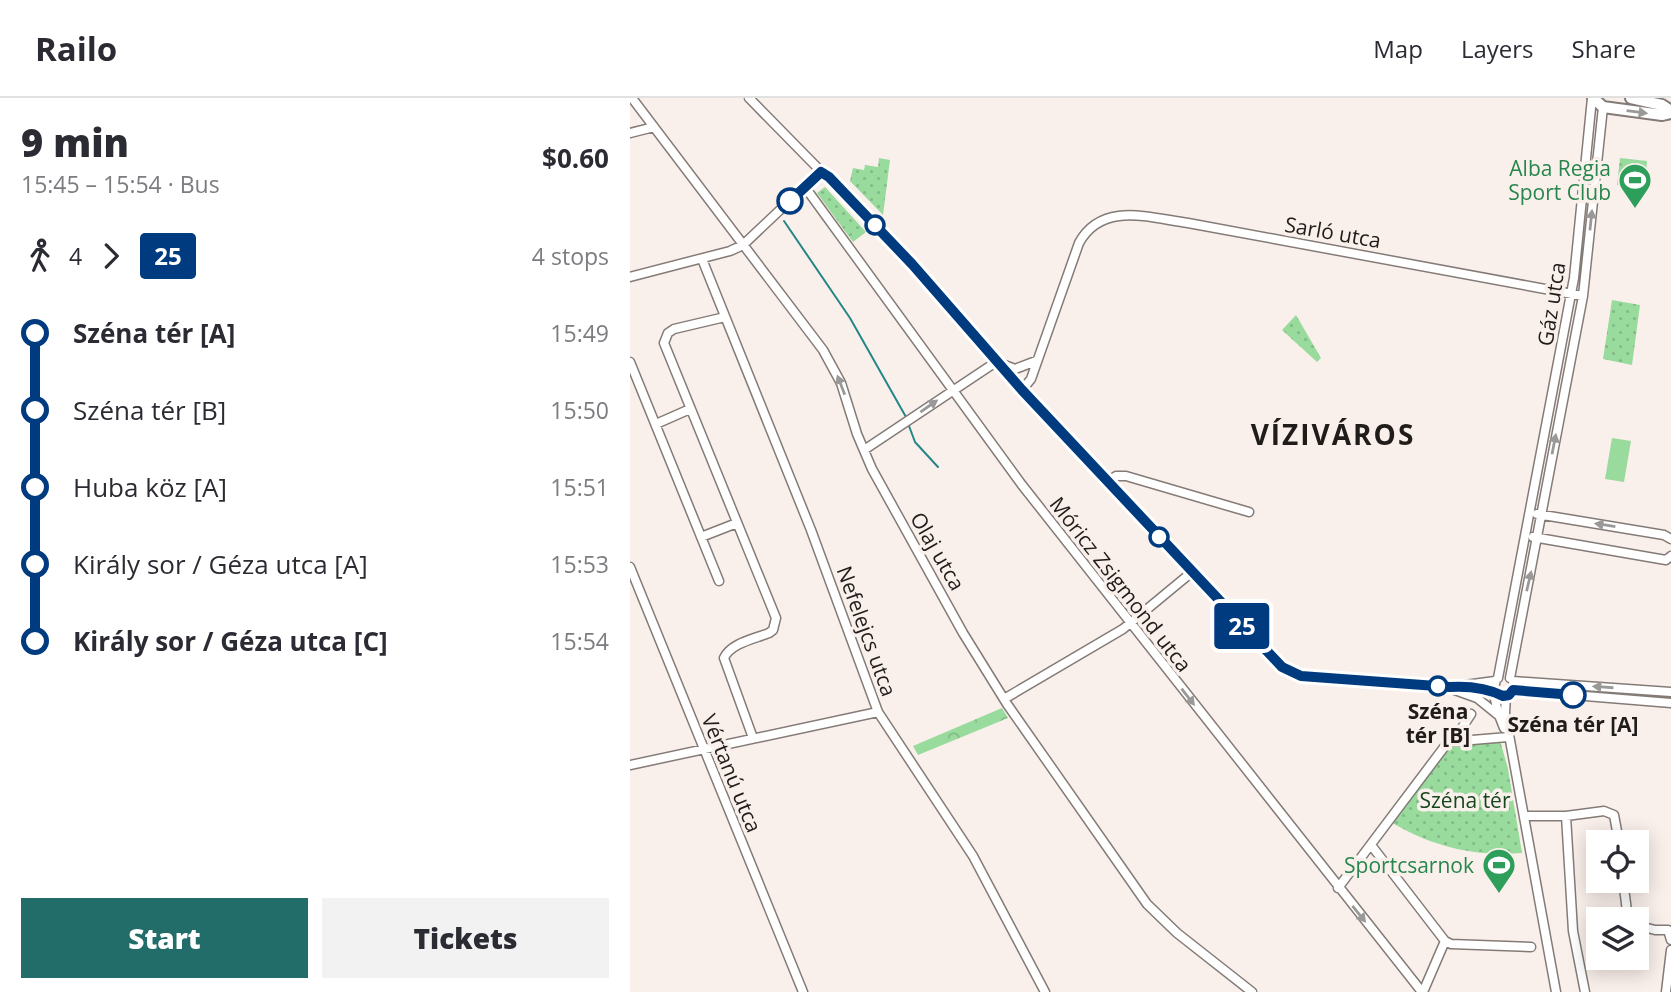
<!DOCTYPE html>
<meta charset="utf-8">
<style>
:root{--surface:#fff;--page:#f2f2f3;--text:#2b2b33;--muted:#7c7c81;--line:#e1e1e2;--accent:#226d6a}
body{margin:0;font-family:"Open Sans",sans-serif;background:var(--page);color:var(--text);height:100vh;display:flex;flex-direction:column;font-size:26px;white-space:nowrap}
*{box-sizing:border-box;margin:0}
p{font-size:23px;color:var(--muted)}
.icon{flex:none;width:38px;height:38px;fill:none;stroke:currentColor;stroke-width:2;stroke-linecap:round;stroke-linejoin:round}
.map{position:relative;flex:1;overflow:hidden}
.sheet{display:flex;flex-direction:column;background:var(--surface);width:630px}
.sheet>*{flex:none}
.badge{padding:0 14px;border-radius:5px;font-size:24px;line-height:46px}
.fabs{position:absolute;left:956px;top:732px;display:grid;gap:14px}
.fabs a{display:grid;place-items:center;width:63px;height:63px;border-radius:0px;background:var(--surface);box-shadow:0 4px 18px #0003;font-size:35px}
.map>.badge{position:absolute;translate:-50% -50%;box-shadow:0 0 0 4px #fff}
.legs{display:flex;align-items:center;gap:10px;height:77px;padding:0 21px;font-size:23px}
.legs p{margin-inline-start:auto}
.headline{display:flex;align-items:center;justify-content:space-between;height:119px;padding:0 21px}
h1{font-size:38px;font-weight:800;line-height:52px}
.button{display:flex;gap:14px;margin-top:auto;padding:14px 21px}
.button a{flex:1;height:80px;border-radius:0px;background:var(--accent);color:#fff;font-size:28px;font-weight:800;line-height:80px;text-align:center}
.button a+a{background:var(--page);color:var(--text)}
ul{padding:0 21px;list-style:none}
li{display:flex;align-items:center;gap:24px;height:77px;font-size:26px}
li i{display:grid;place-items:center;width:10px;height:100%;margin:0 9px;background:currentColor}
li i::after{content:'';width:18px;height:18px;margin:-9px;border:5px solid;border-radius:50%;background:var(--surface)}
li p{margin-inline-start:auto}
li:first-child i{background:linear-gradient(#0000 50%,currentColor 0)}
li:last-child i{background:linear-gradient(currentColor 50%,#0000 0)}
header{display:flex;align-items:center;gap:42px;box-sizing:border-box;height:98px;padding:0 35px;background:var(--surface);border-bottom:2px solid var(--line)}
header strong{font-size:33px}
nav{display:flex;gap:38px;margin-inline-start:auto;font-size:24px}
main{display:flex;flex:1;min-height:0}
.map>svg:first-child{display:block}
.green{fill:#98db9d}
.forest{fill:url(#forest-crowns)}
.park{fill:url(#park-dots)}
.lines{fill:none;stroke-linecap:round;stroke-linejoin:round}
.stream{stroke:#258688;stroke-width:2}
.street-casing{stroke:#847b77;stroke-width:11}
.secondary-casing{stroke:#847b77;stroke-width:14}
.street{stroke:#fff;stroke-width:8}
.secondary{stroke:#fff;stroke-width:10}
.oneway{fill:#9a9998}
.line-1-casing{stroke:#fff;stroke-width:16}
.line-1{stroke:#003b80;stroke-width:10}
.stop-1-dot{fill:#fff;stroke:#003b80;stroke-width:3.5}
.labels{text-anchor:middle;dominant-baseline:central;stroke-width:7;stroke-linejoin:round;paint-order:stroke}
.leisure-label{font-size:21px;fill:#27864d;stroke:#faf0eb;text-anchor:end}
.street-label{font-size:21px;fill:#1f1c1a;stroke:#faf0eb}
.stop-label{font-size:21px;font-weight:bold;fill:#1f1c1a;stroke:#faf0eb}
.park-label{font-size:21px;fill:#16461e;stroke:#faf0eb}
.district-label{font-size:28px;font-weight:bold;letter-spacing:2px;fill:#1f1c1a;stroke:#faf0eb}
</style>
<header>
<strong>Railo</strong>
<nav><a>Map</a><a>Layers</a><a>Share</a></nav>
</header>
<main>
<section class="sheet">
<div class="headline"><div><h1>9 min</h1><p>15:45 – 15:54 · Bus</p></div><b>$0.60</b></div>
<div class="legs"><svg class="icon" aria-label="walk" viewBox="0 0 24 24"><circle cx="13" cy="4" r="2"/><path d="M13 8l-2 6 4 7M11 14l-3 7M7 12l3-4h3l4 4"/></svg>4<svg class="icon" aria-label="forward" viewBox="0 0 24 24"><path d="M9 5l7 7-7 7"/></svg><b class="badge" style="background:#003b80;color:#fff">25</b><p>4 stops</p></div>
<ul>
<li><i style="color:#003b80"></i><b>Széna tér [A]</b><p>15:49</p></li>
<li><i style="color:#003b80"></i><span>Széna tér [B]</span><p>15:50</p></li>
<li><i style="color:#003b80"></i><span>Huba köz [A]</span><p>15:51</p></li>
<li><i style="color:#003b80"></i><span>Király sor / Géza utca [A]</span><p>15:53</p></li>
<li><i style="color:#003b80"></i><b>Király sor / Géza utca [C]</b><p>15:54</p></li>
</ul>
<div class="button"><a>Start</a><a>Tickets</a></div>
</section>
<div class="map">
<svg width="1041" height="894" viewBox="0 0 1041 894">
<defs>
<pattern id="forest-crowns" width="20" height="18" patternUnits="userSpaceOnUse" patternTransform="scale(1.75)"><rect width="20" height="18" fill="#98db9d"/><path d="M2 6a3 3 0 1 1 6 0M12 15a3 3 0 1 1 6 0" fill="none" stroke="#83bb87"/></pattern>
<pattern id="park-dots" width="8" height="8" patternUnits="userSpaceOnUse" patternTransform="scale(1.75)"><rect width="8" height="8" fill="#98db9d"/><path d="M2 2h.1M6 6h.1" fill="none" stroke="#83bb87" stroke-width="1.8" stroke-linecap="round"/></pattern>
</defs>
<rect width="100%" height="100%" fill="#faf0eb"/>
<path class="green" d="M982 340 1001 343 994 384 975 381Z"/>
<path class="forest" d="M372 610 378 620 288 657 283 648Z"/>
<path class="park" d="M249 60 260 62 253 117 220 83 223 70 234 72 235 67 248 69Z
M990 60 1017 63 1015 91 987 87Z
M195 89 236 134 223 144 187 95Z
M982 202 1010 207 1002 267 973 261Z
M666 217 691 260 687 264 652 232Z
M870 642 878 671 892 755C844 759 800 748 759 723L816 648Z"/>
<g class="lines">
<path class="stream" d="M154 123 220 220 276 319
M279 328 285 344 308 369"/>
<defs>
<path id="street" d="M2 0 193 252 211 285 227 336 242 371 333 535 377 606 517 806 547 835 622 894
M119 0 282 166 366 264 647 566 665 576 680 579 820 589 865 583
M0 35 24 29
M175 89 392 387 792 894
M72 161 181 432 248 614 343 758 415 894
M0 179 100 153 113 147 191 73
M95 219 44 231 38 235 34 245 146 520 143 532 139 535C124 541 101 545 94 560L123 640
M0 264 89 483
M369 265 385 271 406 263
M392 292 401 281 449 145C472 103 520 120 558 125L953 198
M26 326 60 311
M234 352 366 264
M477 384 486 378H496L619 414
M907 416 1034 437 1041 441
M71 439 107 425
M903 439 1030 461 1036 462 1041 458
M0 469 173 894
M868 580 944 180 962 0
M880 580 953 198 973 9
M866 582C861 596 868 616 874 630
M883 583 1041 594
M840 589 865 592
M822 591 847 600 868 617
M883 592 876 598 875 615 926 894
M883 592 1041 605
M374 601 493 531 562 474
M824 642 841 616
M0 667 248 614
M894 718H936L974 713 984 717 989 744
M936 718 943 833 955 894
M741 747 815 843 821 846 901 849
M993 782 998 821
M708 790 818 644 878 639
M1006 827 1025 832H1038L1041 842
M793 894 815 843
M1036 894 1041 852"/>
<path id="secondary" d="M963 0 973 9 1032 17 1041 15
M1001 0 1032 7 1041 13"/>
</defs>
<use href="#street" class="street-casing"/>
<use href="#secondary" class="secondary-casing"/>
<use href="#street" class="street"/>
<use href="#secondary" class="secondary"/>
</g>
<defs><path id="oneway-solid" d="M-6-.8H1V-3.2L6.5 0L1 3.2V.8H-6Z" transform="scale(1.75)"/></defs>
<g class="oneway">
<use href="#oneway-solid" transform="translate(1007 14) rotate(7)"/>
<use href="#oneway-solid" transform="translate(961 122) rotate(-84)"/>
<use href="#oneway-solid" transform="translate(211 287) rotate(-111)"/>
<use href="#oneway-solid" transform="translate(299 308) rotate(-35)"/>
<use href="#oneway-solid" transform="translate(924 346) rotate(-79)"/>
<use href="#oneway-solid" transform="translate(975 427) rotate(-171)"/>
<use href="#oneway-solid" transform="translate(899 483) rotate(-77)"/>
<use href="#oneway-solid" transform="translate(973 589) rotate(-176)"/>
<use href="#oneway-solid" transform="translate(558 599) rotate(52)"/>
<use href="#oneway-solid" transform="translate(729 816) rotate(51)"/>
</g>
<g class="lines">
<defs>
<path id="line-1" d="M160 103 191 74 199 79 282 166 392 292 652 569 671 578 820 589C839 588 857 590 873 598L879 597 883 592 943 597"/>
</defs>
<use href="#line-1" class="line-1-casing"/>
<use href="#line-1" class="line-1"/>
</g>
<defs>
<symbol id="stadium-pin" viewBox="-11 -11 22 30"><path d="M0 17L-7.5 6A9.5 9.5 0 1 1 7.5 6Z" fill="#2e9e5b" stroke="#faf0eb"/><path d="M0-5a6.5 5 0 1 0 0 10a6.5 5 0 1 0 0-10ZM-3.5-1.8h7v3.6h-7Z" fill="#fff"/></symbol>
</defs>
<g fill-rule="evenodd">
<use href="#stadium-pin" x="986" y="63" width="38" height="52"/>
<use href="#stadium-pin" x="850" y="748" width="38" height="52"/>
</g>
<g class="stop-1-dot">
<circle cx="160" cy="103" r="12"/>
<circle cx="245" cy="127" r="9"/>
<circle cx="529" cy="439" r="9"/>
<circle cx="808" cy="588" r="9"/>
<circle cx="943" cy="597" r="12"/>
</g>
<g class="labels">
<g class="leisure-label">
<text x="981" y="70">Alba Regia<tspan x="981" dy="24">Sport Club</tspan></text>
<text x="844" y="767">Sportcsarnok</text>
</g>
<g class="street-label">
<text transform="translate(703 134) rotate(10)">Sarló utca</text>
<text transform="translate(921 206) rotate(-81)">Gáz utca</text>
<text transform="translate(308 453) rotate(60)">Olaj utca</text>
<text transform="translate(491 486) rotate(52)">Móricz Zsigmond utca</text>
<text transform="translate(237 533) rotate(70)">Nefelejcs utca</text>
<text transform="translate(102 675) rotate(68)">Vértanú utca</text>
</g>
<g class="stop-label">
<text x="808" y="613">Széna<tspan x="808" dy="24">tér [B]</tspan></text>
<text x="943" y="626">Széna tér [A]</text>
</g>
<g class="park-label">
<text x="835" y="702">Széna tér</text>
</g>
<g class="district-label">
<text x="703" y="336">VÍZIVÁROS</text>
</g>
</g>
</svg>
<div class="fabs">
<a><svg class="icon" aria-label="locate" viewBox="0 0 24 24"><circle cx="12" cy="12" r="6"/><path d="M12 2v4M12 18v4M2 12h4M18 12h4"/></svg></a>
<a><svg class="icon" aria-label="layers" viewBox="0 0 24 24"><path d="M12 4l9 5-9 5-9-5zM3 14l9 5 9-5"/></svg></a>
</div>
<b class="badge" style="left:612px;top:528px;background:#003b80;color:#fff">25</b>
</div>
</main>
